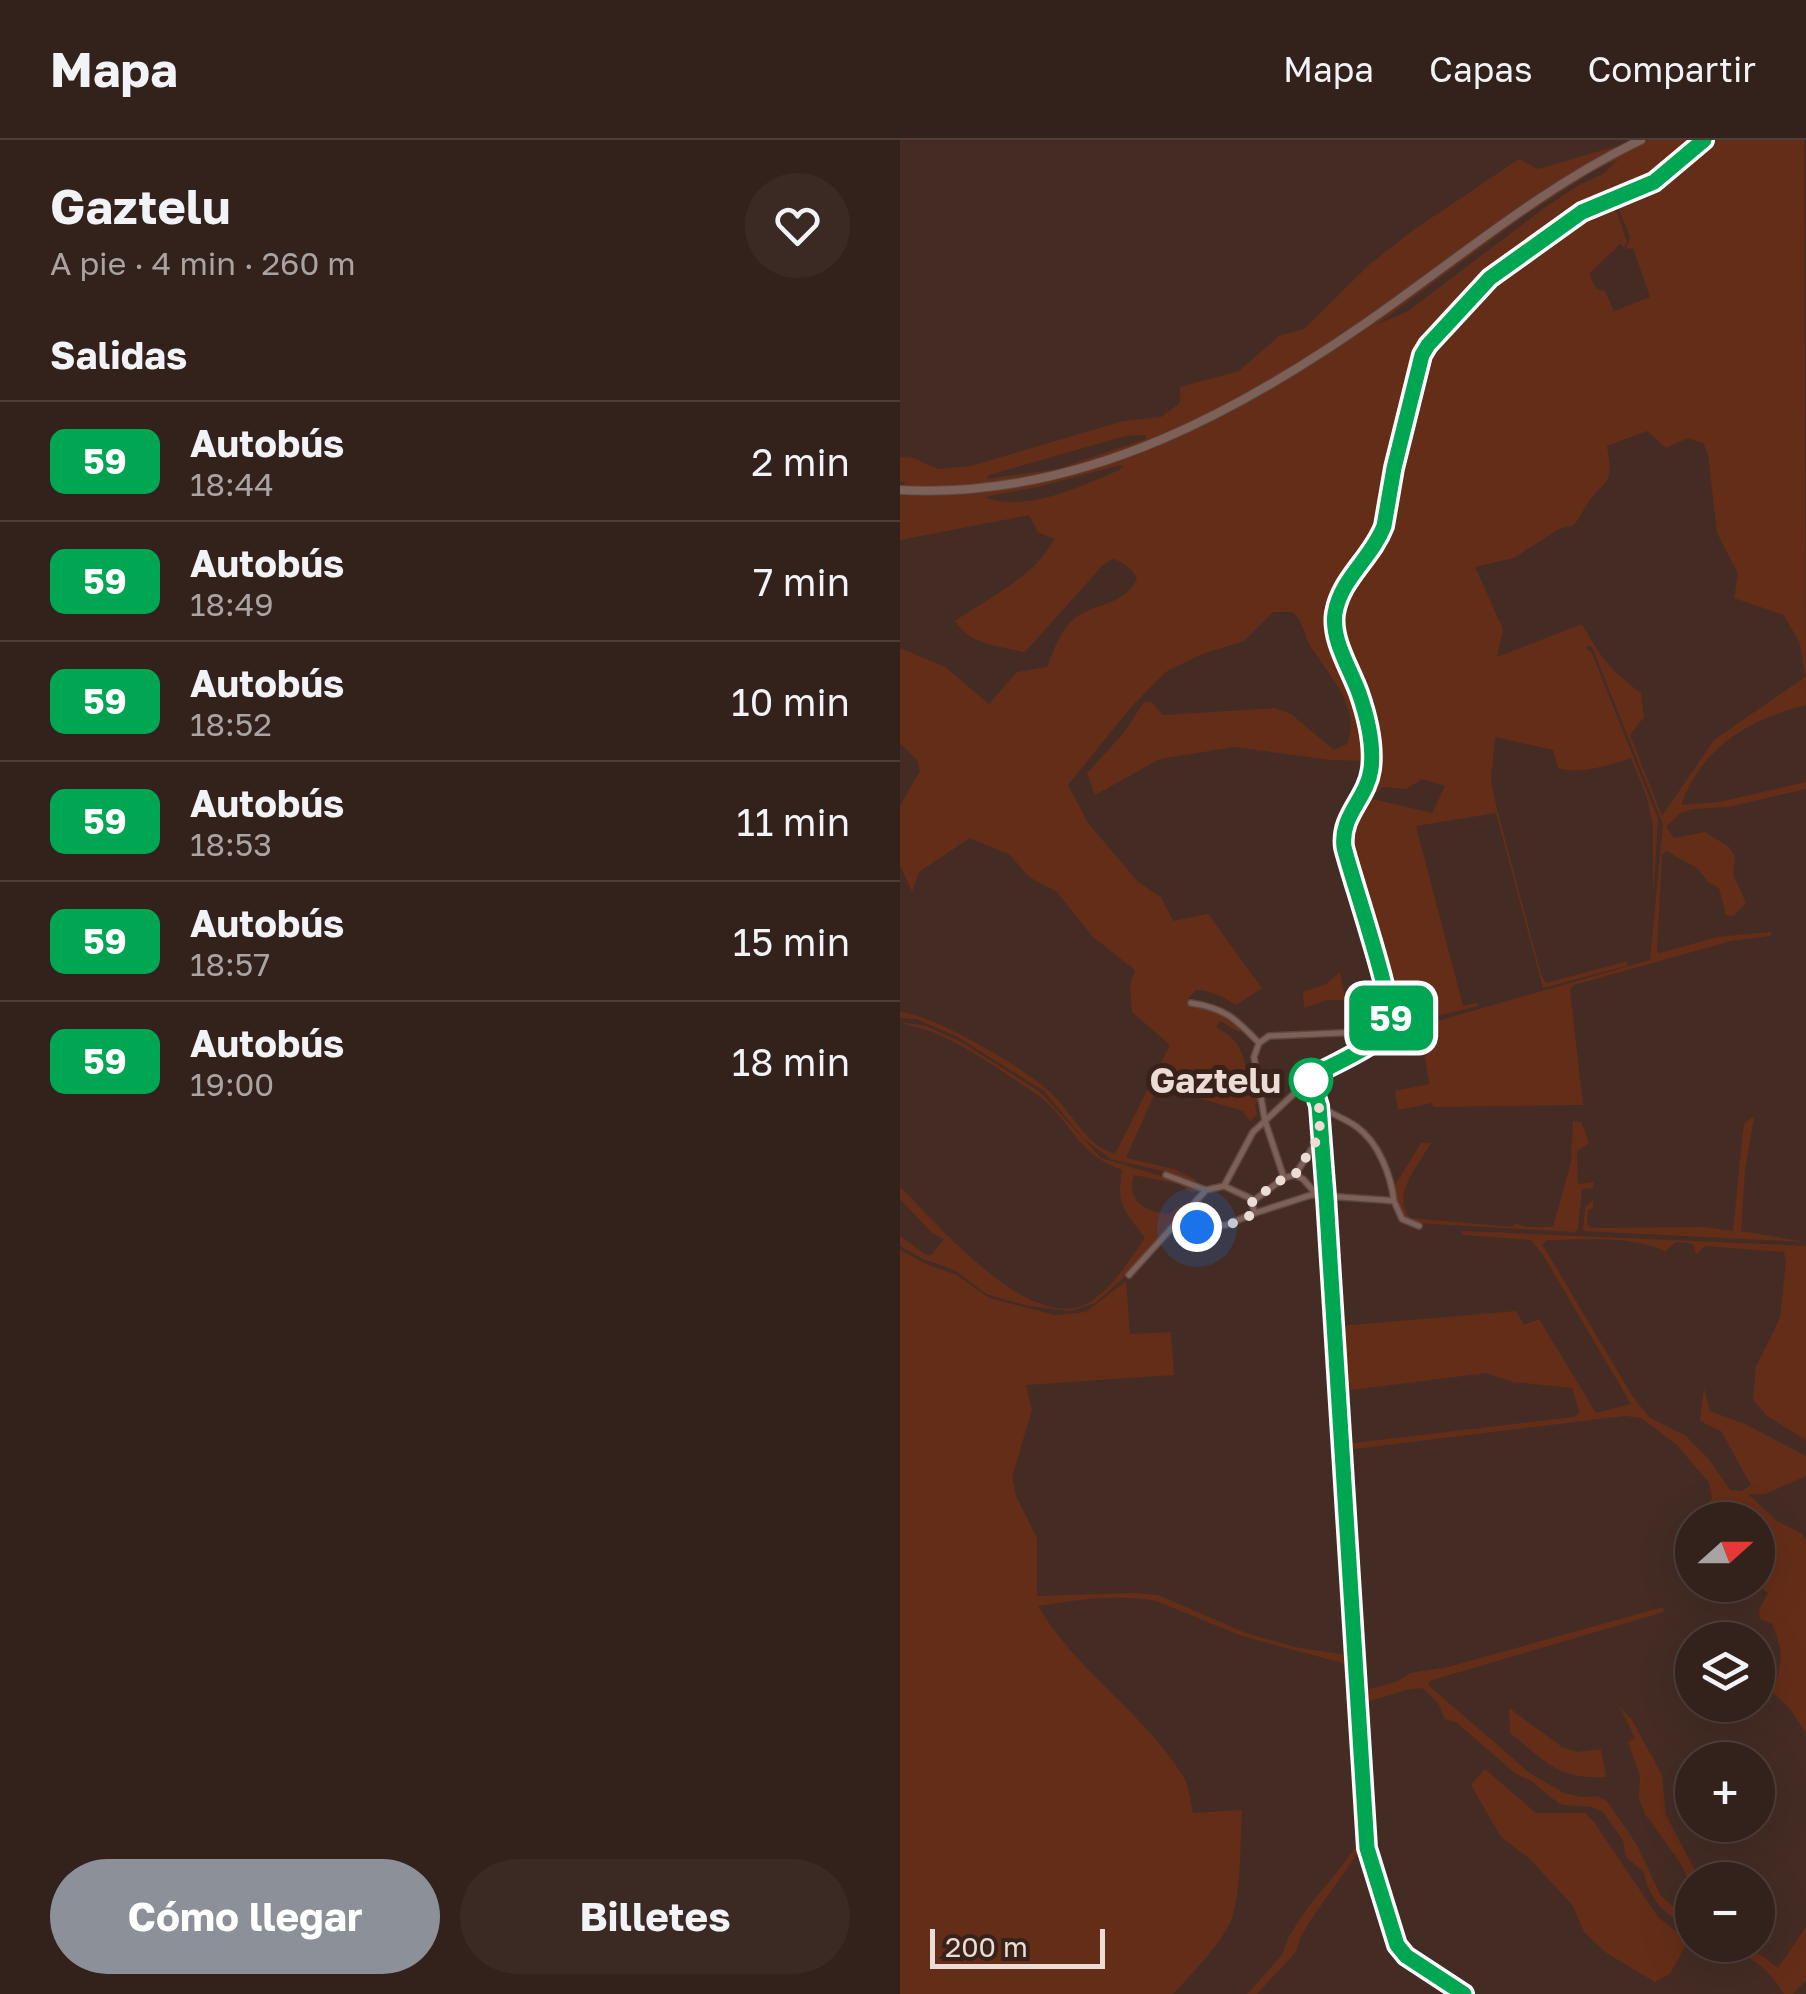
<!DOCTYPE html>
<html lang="es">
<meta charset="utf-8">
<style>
:root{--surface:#33211b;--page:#3b2924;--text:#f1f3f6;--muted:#a9a3a3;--line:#4e3e3a;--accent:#8c9099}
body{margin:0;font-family:"Golos Text",sans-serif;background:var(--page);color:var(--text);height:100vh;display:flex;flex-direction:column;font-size:38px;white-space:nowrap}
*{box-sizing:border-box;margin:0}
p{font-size:32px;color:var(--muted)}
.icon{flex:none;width:55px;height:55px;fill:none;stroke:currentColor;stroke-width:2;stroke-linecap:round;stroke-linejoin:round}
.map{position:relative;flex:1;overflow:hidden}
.panel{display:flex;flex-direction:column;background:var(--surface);width:900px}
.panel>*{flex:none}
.badge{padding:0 20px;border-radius:15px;font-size:35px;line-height:65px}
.needle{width:65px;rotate:69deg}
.tools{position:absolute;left:775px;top:1362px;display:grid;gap:20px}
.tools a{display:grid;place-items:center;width:100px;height:100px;border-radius:50%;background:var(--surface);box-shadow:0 10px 40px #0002,0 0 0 2px var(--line);font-size:50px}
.scale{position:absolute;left:30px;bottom:25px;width:175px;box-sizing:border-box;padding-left:10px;border:5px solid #ecdcd6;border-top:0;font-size:28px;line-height:35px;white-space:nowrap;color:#ecdcd6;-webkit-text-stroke:8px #39221a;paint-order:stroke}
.you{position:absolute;width:50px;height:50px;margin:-25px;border:8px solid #fff;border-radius:50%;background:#1a73e8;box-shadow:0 0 0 15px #1a73e833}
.map>.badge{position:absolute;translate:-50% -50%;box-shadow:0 0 0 5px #fff}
h2{padding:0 50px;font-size:38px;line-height:90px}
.round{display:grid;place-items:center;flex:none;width:105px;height:105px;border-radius:52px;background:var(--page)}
.summary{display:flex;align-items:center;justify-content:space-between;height:170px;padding:0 50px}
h1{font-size:48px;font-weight:700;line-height:75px}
.primary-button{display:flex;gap:20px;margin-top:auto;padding:20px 50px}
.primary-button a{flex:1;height:115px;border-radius:60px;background:var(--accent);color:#fff;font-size:40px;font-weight:700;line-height:115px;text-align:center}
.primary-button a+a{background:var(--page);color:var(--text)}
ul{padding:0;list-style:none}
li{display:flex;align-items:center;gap:30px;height:120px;padding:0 50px;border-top:2px solid var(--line)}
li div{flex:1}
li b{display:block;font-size:38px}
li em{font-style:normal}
li .badge{min-width:110px;font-weight:700;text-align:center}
header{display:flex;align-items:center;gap:60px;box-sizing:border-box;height:140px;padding:0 50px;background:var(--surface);border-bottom:2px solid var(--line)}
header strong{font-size:48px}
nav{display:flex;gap:55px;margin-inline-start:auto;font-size:35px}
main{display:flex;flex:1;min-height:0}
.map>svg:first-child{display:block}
.green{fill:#642d18;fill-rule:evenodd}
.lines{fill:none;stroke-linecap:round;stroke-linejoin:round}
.street-casing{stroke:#5c4841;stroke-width:8}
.secondary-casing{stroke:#5c4841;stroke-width:10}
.street{stroke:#7d6158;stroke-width:5}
.secondary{stroke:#7d6158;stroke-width:8}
.line-casing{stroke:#fff;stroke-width:22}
.line{stroke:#00a651;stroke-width:15}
.walk{stroke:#ecdcd6;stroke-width:10;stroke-dasharray:0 18}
.stop-dot{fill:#fff;stroke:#00a651;stroke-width:5}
.labels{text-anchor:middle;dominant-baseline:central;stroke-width:10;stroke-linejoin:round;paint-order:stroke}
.stop-label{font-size:35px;font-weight:bold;fill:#ecdcd6;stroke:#39221a;text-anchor:end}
</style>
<header>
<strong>Mapa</strong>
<nav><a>Mapa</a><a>Capas</a><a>Compartir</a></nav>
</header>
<main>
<section class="panel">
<div class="summary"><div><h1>Gaztelu</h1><p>A pie · 4 min · 260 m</p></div><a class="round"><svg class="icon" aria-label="heart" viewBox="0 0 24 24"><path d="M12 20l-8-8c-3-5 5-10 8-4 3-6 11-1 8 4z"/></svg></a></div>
<h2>Salidas</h2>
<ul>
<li><span class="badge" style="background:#00a651;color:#fff">59</span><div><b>Autobús</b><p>18:44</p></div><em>2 min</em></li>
<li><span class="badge" style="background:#00a651;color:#fff">59</span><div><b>Autobús</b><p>18:49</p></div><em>7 min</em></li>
<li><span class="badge" style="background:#00a651;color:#fff">59</span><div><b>Autobús</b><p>18:52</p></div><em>10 min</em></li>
<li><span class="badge" style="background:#00a651;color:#fff">59</span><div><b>Autobús</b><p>18:53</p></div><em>11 min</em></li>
<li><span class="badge" style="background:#00a651;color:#fff">59</span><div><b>Autobús</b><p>18:57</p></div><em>15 min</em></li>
<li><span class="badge" style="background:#00a651;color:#fff">59</span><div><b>Autobús</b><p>19:00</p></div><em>18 min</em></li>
</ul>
<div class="primary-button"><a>Cómo llegar</a><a>Billetes</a></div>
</section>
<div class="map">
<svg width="906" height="1854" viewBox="0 0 906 1854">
<rect width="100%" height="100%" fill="#442c24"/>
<path class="green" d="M750 0H799L763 33 733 51 678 71 592 133 526 204 517 223 492 323 481 388 444 442 432 477 433 494 461 571 469 608 467 638 446 674 441 700 476 826 473 827C464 786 430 724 439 683 445 659 467 647 467 621L431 620 334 607 260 619 195 655 187 633 222 595 244 562H251L263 575 374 568 391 574 434 610 447 604C462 567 428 535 410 505 403 493 404 481 392 472H373L344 501 302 514 267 531 231 567 168 645 188 683 238 742 261 757 273 781 308 774 362 848 336 865C324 857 311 850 296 850L288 859 306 870 324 869 345 890 339 892 320 881 316 887C338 899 343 910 347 934H354L359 961 355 964 357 975 350 981 343 971 258 946 226 1018 274 1029 296 1040 295 1043 267 1032 211 1019 184 999 144 951 56 896 16 879 0 878V872C34 875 123 927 149 951 172 971 184 1005 215 1014L270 905 232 872 230 845 235 830 193 797 157 752 129 737 110 715 70 698 19 732 12 752 0 725V666L20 631 17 620 0 603V508L45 527 89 564 117 532 147 527C154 510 161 488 176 477 197 463 224 465 237 439 234 430 222 421 213 419L204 424 125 512C98 506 71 505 55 481 88 458 135 437 154 399L138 392 129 375 0 400V355C196 361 367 262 521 149 568 115 613 78 663 47 691 30 721 15 750 0ZM719 19 703 34 679 45 644 68 508 171 476 185 623 77 692 32ZM220 325 223 326 219 330C180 347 126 373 84 357L138 347Z
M808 0H904L906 565C850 579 801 607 781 665L819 662 906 642V649L828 667 793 669 780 673 766 687 774 698 805 692 829 707 835 716 833 734 846 763 833 776 826 775 819 748 809 743 797 728 766 711 762 715 757 811 760 813 817 797 872 792 870 796 831 801 674 845 670 850 683 965 533 967 532 963 498 970 495 951 529 944 520 886 750 820 763 684 692 507 688 506 686 508 692 513 758 679 753 757V685L746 655 731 618C710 625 680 635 658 628L653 610 595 597 591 640 596 665 641 834 646 843 728 821 726 826 643 848 596 673 516 686 563 866 578 863V866L503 884 496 879 445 700 446 686 471 641 469 578 443 510 437 479 447 447 480 401 518 236C541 174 647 87 709 63L718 74 727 102 724 107 720 104 690 133C692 143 694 150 705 151L714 171 750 157 733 108 726 109 730 97 717 65 765 39ZM747 291 766 308 788 298 803 303 808 314 817 393 838 434 834 458 884 475 900 504 905 537 814 600 762 676 730 595 744 577 741 553C711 531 700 517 682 484L597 517 603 489 575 427 614 418 659 389 674 385C680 378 682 371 687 364 707 336 714 347 707 306ZM522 639 545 646 532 673 468 658 472 652H478L482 647 506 649Z
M717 6C537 110 385 266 181 325 122 342 61 346 0 346L6 343 0 341V317L13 318 38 329 71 326 223 281 261 277 280 263V247L339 231 379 196 404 189 470 124 512 91 619 19 638 29ZM246 295V299L157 329 87 339 89 335 225 296Z
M440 832 445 860H427L404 868 403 852 426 844Z
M0 882 26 886 61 902 140 952 201 1018 294 1046 299 1051 292 1053 279 1044 234 1035C226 1061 244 1071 268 1074L286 1063 287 1066 228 1134 195 1163 171 1171 128 1166 86 1154 56 1131 21 1118 0 1106V1096L26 1115H31L44 1099 32 1093 0 1059V1047C38 1084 124 1187 182 1166 209 1155 229 1120 245 1098 224 1069 216 1067 222 1030 174 1013 171 978 136 954 104 932 71 909 35 893 24 888 9 886 0 882Z
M854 977 845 1030 841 1091 906 1102 683 1091 685 1067 693 1060V1068L688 1070 687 1084 691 1088 805 1087 833 1091 843 991 845 982Z
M673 981 681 982 689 1003 677 1011 678 1044 694 1042 693 1048 682 1049 678 1089 675 1092 516 1083C498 1078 497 1064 494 1047L521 1003H531C518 1026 491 1054 510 1078L613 1087 614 1083 625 1087H653L671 1022Z
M562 1091 906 1106V1300L867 1276 853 1260 856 1227 880 1178 886 1121 884 1112 805 1106 796 1114 793 1104 776 1102 765 1111C729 1095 685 1100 647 1100L642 1104 733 1257 749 1277 786 1296 808 1318 830 1350 841 1351 851 1345 821 1291 800 1281 804 1248 810 1271 847 1285 906 1316V1336L865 1354H848L877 1381 901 1393 906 1401V1593L890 1569 873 1553C881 1523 885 1513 872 1484L860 1479 859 1469 868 1453 858 1445V1380H800L797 1372 812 1359 809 1343 777 1305 741 1278 725 1276 446 1310 462 1535 469 1549 496 1542 510 1533 548 1527 763 1467 764 1472 529 1541 528 1545 631 1634 664 1653 681 1657 697 1656 707 1661 737 1705 761 1756 792 1782V1790C767 1775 749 1762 744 1732L726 1717 723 1700 703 1672 692 1667 662 1665 650 1657 633 1642 616 1634 557 1583 545 1579 538 1563 523 1548 506 1550 467 1562 472 1697 494 1782 508 1808 574 1854H567L523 1826 499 1804 470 1713 430 1102 439 1186 616 1171 624 1185 639 1179 696 1273 731 1264 643 1115 631 1100 562 1095ZM586 1233 613 1242 672 1248 680 1273 673 1277 454 1303 447 1300 444 1251Z
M0 1110 26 1124 57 1135 89 1158 155 1175 186 1172 226 1141 230 1194 271 1192 274 1235 126 1245 132 1270 112 1337 116 1356 137 1398V1456L234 1453 258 1455 346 1493 395 1507 446 1515 450 1508 431 1224 435 1223 469 1722 494 1803 502 1814 560 1854H556L497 1815 491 1806 461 1709 414 1775 401 1796 396 1812 357 1854H347L382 1815 389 1796 408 1767 442 1726 459 1701 461 1684 452 1532 449 1526 442 1523 342 1496 256 1461C218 1454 175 1460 138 1466 176 1531 243 1572 283 1636 289 1646 290 1661 293 1673L342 1670C340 1700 342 1762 328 1787 314 1811 292 1834 273 1854H0Z
M720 1567 732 1580 762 1635 766 1675 800 1740H792V1748L781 1724 745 1674 739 1658 740 1636 728 1602 735 1598Z
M609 1568 662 1607 677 1612 701 1609 706 1637C658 1640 645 1621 610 1593Z
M585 1629 636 1673H685L694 1682 758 1777 788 1801 770 1834 755 1842 705 1812 684 1792 673 1766 630 1719 601 1697 571 1645Z
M906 1787V1840L893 1854H884C868 1827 851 1817 823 1805 848 1805 859 1813 878 1828Z"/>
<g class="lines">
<defs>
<path id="street" d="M291 863C325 868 336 879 359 903L369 896 486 891
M411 940 419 966 426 1057 467 1708 497 1805 506 1816 564 1854
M420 967C432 974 446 979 457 987 479 1003 491 1036 494 1061
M266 1035 306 1050
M395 1035 403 1039 418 1056
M384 1038 365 981 415 934 489 890
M324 1046 353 992 365 981 354 917 359 903
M353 1061 384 1038 395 1035 420 996
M270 1089 326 1085 355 1073
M229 1135 306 1050 324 1046 350 1058 355 1073 411 1055 484 1060 494 1061 502 1079 519 1086"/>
<path id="secondary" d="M0 350C184 360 350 267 494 163 575 105 651 43 741 0
M489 890C499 860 453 745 444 707V686L468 642 471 617 465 575 439 504 434 476 447 442 478 401 484 386 493 328 522 215 589 138 681 72 754 42 804 0"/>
</defs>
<use href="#street" class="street-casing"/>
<use href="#secondary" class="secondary-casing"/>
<use href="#street" class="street"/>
<use href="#secondary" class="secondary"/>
</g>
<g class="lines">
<defs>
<path id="line" d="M564 1854 506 1816 497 1805 467 1708 426 1057 419 966 411 940 416 934C434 924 478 905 489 889 499 874 450 734 444 707 440 675 467 659 471 629 474 605 467 576 459 553 450 528 431 500 435 473 441 438 472 418 484 386L494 328 522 215 528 205 590 138 682 72 754 42 804 0"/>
</defs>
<use href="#line" class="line-casing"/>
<use href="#line" class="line"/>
<path class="walk" d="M297 1087 335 1083 355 1073 352 1061 384 1038 395 1035 420 995 419 966 411 940"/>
</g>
<circle class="stop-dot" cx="411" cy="940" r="20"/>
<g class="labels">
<g class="stop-label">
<text x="381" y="940">Gaztelu</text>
</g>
</g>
</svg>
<div class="tools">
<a><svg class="needle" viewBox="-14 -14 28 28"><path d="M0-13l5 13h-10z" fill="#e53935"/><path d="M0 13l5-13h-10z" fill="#a9a3a3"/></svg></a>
<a><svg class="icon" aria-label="layers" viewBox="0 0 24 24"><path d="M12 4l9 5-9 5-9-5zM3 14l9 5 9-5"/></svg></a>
<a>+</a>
<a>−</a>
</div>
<div class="scale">200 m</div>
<div class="you" style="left:297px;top:1087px"></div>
<b class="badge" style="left:491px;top:878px;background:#00a651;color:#fff">59</b>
</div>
</main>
